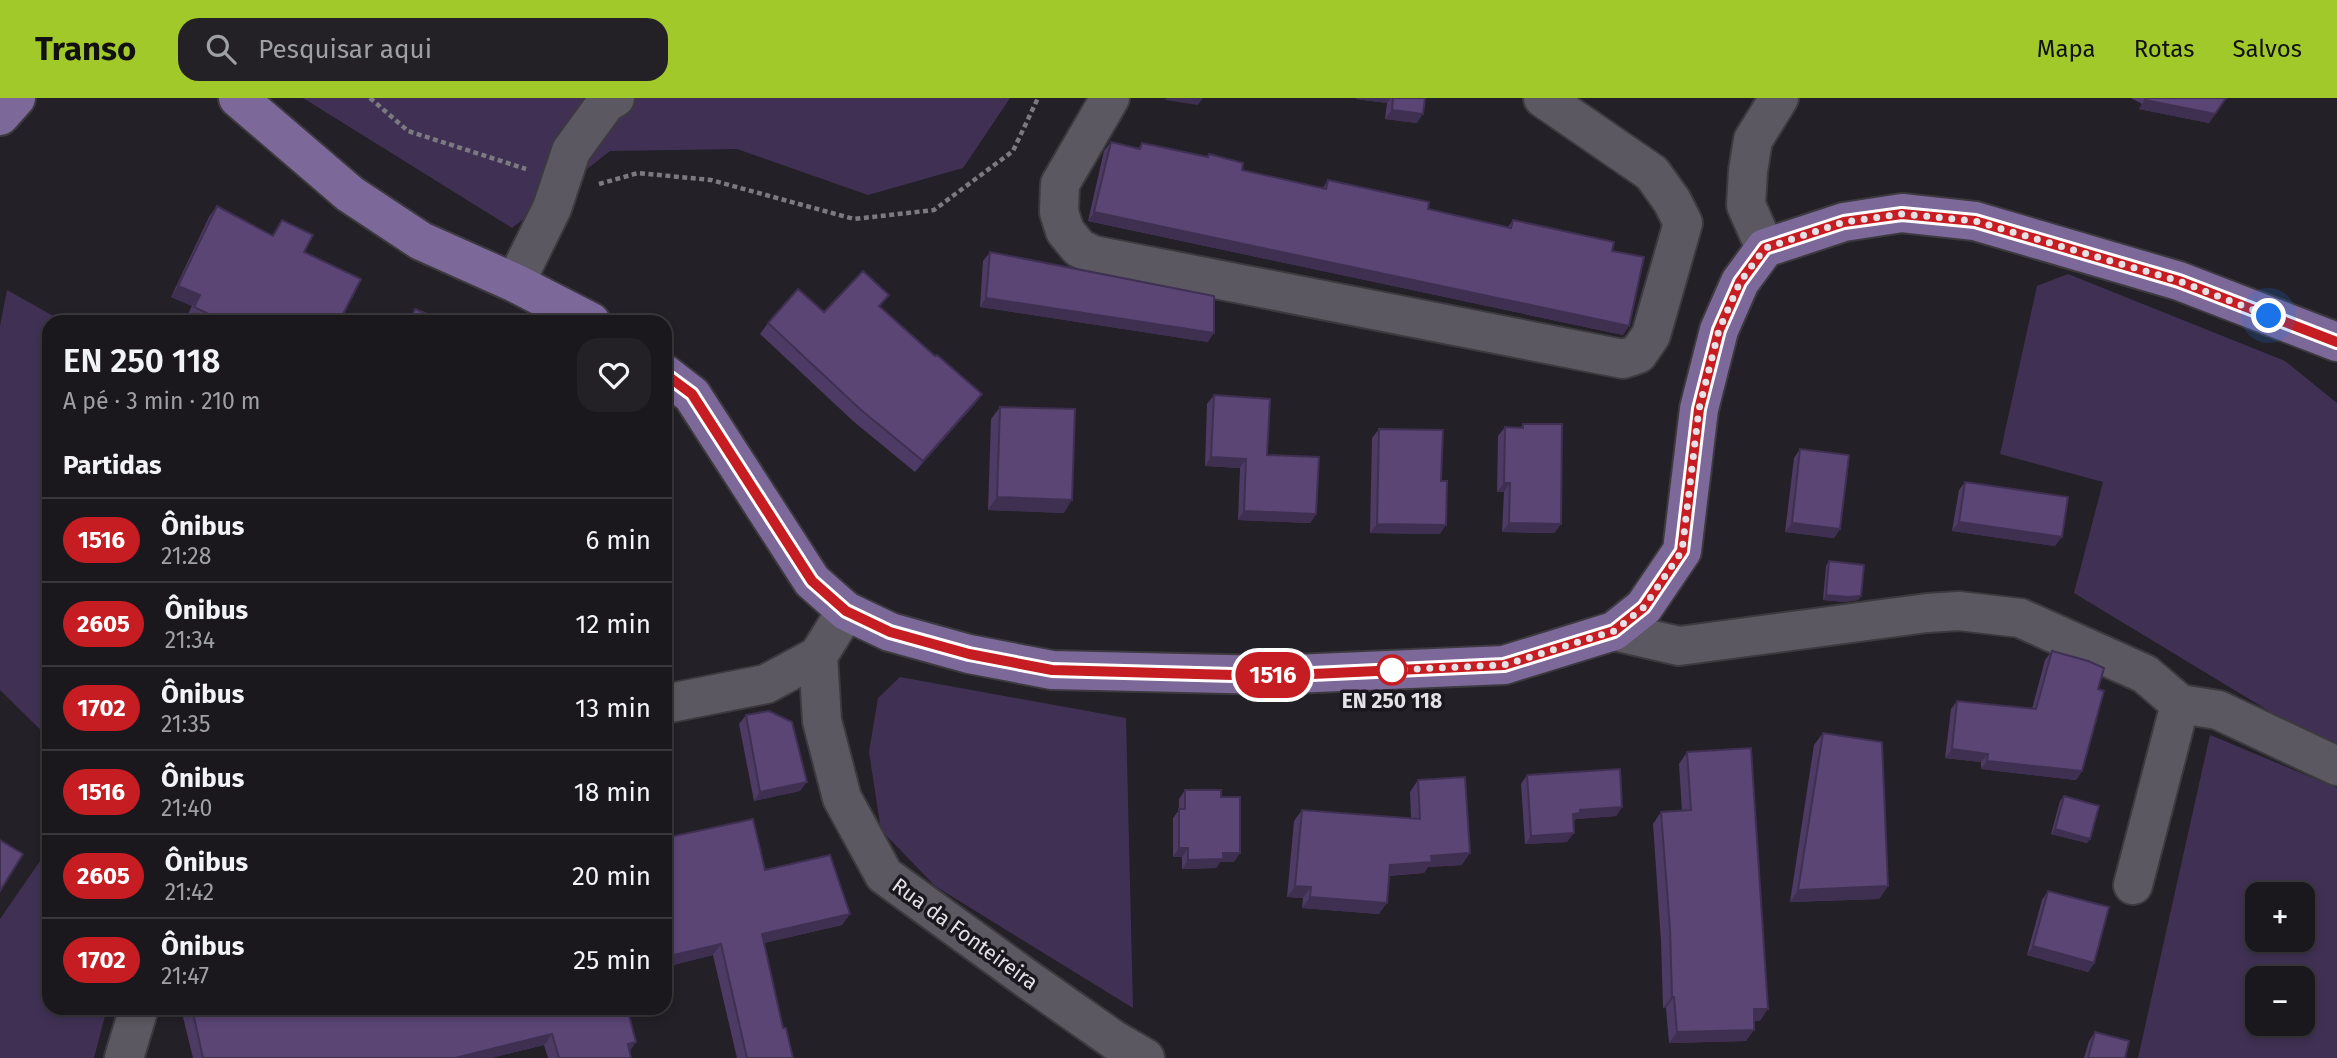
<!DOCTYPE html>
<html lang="pt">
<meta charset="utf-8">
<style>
:root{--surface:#1a181d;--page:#232126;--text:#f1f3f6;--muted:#9fa0a4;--line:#38373b;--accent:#a1c929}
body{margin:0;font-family:"Fira Sans",sans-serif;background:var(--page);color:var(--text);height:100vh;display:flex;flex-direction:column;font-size:26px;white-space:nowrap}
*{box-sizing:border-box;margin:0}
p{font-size:23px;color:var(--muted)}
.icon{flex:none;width:38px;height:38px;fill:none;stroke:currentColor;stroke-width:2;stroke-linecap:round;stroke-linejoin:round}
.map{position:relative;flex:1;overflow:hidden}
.side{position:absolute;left:42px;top:217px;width:630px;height:700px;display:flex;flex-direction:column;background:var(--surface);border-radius:21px;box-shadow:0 4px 10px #0003,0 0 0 2px var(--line)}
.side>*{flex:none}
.badge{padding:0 14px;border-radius:23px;font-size:24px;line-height:46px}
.tools{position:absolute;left:2245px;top:784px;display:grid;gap:14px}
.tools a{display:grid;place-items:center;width:70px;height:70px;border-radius:14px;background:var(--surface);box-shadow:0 4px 10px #0003,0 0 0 2px var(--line);font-size:35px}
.you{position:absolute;width:35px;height:35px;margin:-18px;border:5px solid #fff;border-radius:50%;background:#1a73e8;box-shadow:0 0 0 10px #1a73e833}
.map>.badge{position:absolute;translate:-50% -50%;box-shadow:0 0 0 4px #fff}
h2{padding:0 21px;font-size:26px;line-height:63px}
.round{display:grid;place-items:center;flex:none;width:74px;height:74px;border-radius:21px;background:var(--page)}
.headline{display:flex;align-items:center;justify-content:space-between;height:119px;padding:0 21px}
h1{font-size:33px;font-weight:600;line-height:52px}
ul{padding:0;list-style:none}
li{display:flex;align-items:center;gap:21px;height:84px;padding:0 21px;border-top:2px solid var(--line)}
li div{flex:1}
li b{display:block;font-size:26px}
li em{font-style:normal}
li .badge{min-width:77px;font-weight:700;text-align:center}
header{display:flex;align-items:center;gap:42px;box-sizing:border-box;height:98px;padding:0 35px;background:var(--accent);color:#111}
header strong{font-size:33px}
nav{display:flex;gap:38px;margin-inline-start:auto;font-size:24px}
.search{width:490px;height:63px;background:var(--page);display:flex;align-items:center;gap:18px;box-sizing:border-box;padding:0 24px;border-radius:21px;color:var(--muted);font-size:26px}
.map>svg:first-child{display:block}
.green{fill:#403154;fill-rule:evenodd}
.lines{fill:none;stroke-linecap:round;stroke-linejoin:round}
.minor-casing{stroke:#3c3a3f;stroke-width:42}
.major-casing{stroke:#3c3a3f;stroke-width:42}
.path{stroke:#7c7a80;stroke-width:4.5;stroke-dasharray:5 3.5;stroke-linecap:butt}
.minor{stroke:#5b5861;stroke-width:38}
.major{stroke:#7d689a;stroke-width:38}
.wall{fill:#4d3b65}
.shaded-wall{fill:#3f3052}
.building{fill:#5a4575;stroke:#3f3052;stroke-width:2}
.line-casing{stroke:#fff;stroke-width:16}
.line{stroke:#c61d23;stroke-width:10}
.walk{stroke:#e4e2e7;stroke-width:7;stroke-dasharray:0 12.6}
.stop-dot{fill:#fff;stroke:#c61d23;stroke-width:3.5}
.labels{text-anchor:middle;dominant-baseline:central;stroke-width:7;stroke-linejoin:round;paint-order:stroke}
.stop-label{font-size:21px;font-weight:bold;fill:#e4e2e7;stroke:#1a171e}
.street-label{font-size:21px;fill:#e4e2e7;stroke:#1a171e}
</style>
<header>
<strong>Transo</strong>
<div class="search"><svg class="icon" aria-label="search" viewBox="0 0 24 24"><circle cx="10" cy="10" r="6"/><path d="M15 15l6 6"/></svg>Pesquisar aqui</div>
<nav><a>Mapa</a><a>Rotas</a><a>Salvos</a></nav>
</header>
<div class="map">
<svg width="2337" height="960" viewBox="0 0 2337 960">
<rect width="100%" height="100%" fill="#232027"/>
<path class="green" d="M303 0H1010L963 70 868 97 737 51 610 53 512 130Z
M2068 176 2285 263 2337 305V654L2074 495 2103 384 2000 356 2037 188Z
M7 192 64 224H49V640L0 592V228Z
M900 579 1126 620 1133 910 935 788 881 732 869 654 878 600Z
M2210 637 2337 690V960H2138ZM2258 796H2303V842H2258ZM2258 880H2303V926H2258Z
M49 750V910H107L94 960H0V821Z"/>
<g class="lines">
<defs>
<path id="minor" d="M1110 0 1060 86 1059 114 1065 133 1079 150 1093 157 1623 261 1638 256 1651 237 1683 125 1672 103 1652 75 1543 0
M1765 150 1746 107 1748 73 1753 42 1779 0
M515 185 552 110 571 53 606 5 615 0
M846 513 818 558 822 623 842 700 884 777 1023 878 1114 942 1145 960
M1614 533 1679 548 1927 515 1959 513 2020 520 2145 576 2180 606 2133 787
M665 606 766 586 818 558
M2180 606 2218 612 2337 668
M124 960 139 910"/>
<path id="major" d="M238 0 350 96 421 143 515 185 591 224
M0 18 16 0
M665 276 692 297 812 483 846 513 890 534 969 556 1052 572 1269 577 1504 567 1614 533 1644 509 1682 453 1699 311 1719 232 1740 184 1765 150 1844 124 1902 115 1975 123 2179 183 2337 244"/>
</defs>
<use href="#minor" class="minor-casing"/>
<use href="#major" class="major-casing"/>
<path class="path" d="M370 0 408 33 526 71
M599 86 638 75 711 82 854 121 934 112 1013 53 1038 0"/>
<use href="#minor" class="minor"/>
<use href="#major" class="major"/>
</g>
<path class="wall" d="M1356 0H1425L1417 25 1385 21 1387 5 1356 1Z
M2131 0H2226L2209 25 2139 11 2142 6Z
M1111 44 1138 51 1142 45 1207 59 1209 56 1242 72 1323 90 1328 82 1428 111 1508 129 1513 122 1612 153 1623 237 1088 123 1104 53Z
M217 108 272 137 282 122 304 154 339 224H194L186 220 192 208 171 199 209 119Z
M990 154 1208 244 980 209 983 163Z
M881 209 935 258 982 296 974 307 915 374 853 323 760 236 768 225 824 214Z
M1214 297 1267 357 1316 416 1310 425 1238 422 1240 370 1205 368 1207 306Z
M1000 309 1064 415 988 412 991 321Z
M1523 326 1561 426 1554 435 1502 434 1504 394H1497L1498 338 1505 329H1521Z
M1379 331 1440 436 1370 435 1372 340Z
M1800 351 1840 431 1834 440 1785 434 1794 360Z
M1965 384 2055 448 1952 433 1959 392Z
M1829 463 1861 498 1858 502 1845 504 1823 502 1826 468Z
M2052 553 2098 591 2082 673 2076 682 1981 671V664L1945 660 1951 611 1957 603 2032 611 2045 562Z
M746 617 800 693 754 703 739 626Z
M1823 635 1888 788 1879 801 1790 804 1814 647Z
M1687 654 1760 923H1754L1746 943 1669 945 1666 910H1663L1661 843 1653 726 1661 714 1682 713 1679 666Z
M1527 677 1622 709 1616 718 1576 721 1573 724 1567 744 1525 746 1521 686Z
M1418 682 1462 767 1428 769 1424 775 1389 778 1379 816 1302 810 1303 800 1287 799 1294 723 1302 712 1411 721 1410 694Z
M1185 692 1221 699 1234 764H1220L1216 770 1182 771V759H1173V720L1179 712V701Z
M2064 698 2087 745 2051 736 2060 703Z
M665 740 765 772 850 816 842 827 764 845 783 930 793 960H737L713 857 665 869Z
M2048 793 2094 865 2088 874 2027 857 2042 802Z
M186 910H627L630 953 631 960H548L544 947 491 960H193L182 915Z
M2095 934 2125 960H2084L2089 943Z"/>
<path class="shaded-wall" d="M1167 0H1203L1198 7 1165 2Z
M1356 0H1391L1387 5 1356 1Z
M2145 2 2215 16 2209 25 2139 11Z
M1392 12 1423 16 1417 25 1385 21Z
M1094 114 1629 228 1623 237 1088 123Z
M178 188 200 197 192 208 171 199Z
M986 200 1214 235 1208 244 980 209Z
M982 296 974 307 915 374 923 363Z
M1211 359 1246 361 1240 370 1205 368Z
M1504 385H1510L1504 394H1497Z
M997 399 1072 402 1064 415 988 412Z
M1244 413 1316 416 1310 425 1238 422Z
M1959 424 2062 439 2055 448 1952 433Z
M1509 425 1561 426 1554 435 1502 434Z
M1792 425 1840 431 1834 440 1785 434Z
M1377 426 1446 427 1440 436 1370 435Z
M1826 497 1861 498 1858 502 1845 504 1823 502Z
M1952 651 1988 656 1981 664 1945 660Z
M1987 663 2082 673 2076 682 1981 671Z
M807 684 800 693 754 703 760 694Z
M1622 709 1616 718 1576 721 1573 724V716L1580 712Z
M2055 731 2090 741 2087 745 2051 736Z
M1574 735 1567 744 1525 746 1531 738Z
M1179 750H1188L1182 759H1173Z
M1223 755H1240L1234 764H1220L1216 770 1182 771 1188 762Z
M1470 755 1462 767 1428 769 1424 775 1382 778 1390 767 1431 758Z
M1295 788 1311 789 1303 800 1287 799Z
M1888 788 1879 801 1790 804 1798 792Z
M1310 799 1387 805 1379 816 1302 810Z
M850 816 842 827 754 847 762 836Z
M721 846 713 857 665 869V859Z
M2033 848 2094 865 2088 874 2027 857Z
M1672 899H1674L1666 910H1663Z
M1754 911H1768L1760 923H1746Z
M1754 932 1746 943 1669 945 1677 934Z
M552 936 544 947 491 960H455Z
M636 944 628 956V946Z"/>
<path class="building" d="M1393 0H1425L1423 16 1392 12Z
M2146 0H2226L2215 16 2145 2Z
M1111 44 1140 51 1142 45 1208 59 1209 56 1243 65 1242 72 1326 91 1328 82 1429 104 1428 111 1511 130 1513 122 1614 144 1612 153 1644 159 1629 228 1094 114Z
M217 108 273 138 282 122 313 137 304 154 361 181 339 224H214L217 220 194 209 200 197 178 188Z
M990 154 1214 198V235L986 200Z
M863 173 889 197 879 208 935 258 937 257 982 296 923 363 861 312 768 225 798 191 824 214Z
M415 211 446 224H410Z
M1214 297 1270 301 1267 357 1319 359 1316 416 1244 413 1246 361 1211 359Z
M1000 309 1075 311 1072 402 997 399Z
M1523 326H1562L1561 426 1509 425 1510 385H1504L1505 329 1523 330Z
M1379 331 1443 332 1441 383H1447L1446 427 1377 426Z
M1800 351 1849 357 1840 431 1792 425Z
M1965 384 2068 399 2062 439 1959 424Z
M1829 463 1864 467 1861 498 1848 499 1826 497Z
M2052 553 2088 563 2104 570 2098 591 2104 593 2082 673 1987 663 1988 656 1952 651 1957 603 2036 611Z
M769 613 792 624 807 684 760 694 746 617Z
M1823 635 1882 644 1888 788 1798 792Z
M1751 650 1768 911H1754V932L1677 934 1674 899H1672L1670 831 1661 714 1691 712 1687 654Z
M1620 671 1622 709 1580 712V715L1573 716 1574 735 1531 738 1527 677Z
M1465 679 1470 755 1431 758 1432 764 1390 767 1387 805 1310 799 1311 789 1295 788 1302 712 1420 721 1418 682Z
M1185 692H1221V699H1240V755H1223V761L1188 762V750H1179V711H1185Z
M2064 698 2099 708 2090 741 2055 731Z
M753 721 765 772 830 757 850 816 762 836 783 930H786L793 960H747L721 846 665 859V740Z
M0 742 23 756 0 793Z
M2048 793 2109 809 2094 865 2033 848Z
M192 910H627L636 944 628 946 631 960H559L552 936 455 960H203Z
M2095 934 2129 943 2125 960H2088Z"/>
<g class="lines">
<defs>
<path id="line" d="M665 276 692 296 812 483 846 513 890 534 969 556 1052 572 1269 578 1504 567 1614 533 1644 509 1682 453 1699 311 1719 232 1740 184 1765 150 1844 124 1902 116 1975 123 2179 183 2337 244"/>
</defs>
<use href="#line" class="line-casing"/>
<use href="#line" class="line"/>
<path class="walk" d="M1392 572 1504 567 1614 533 1644 509 1682 453 1699 311 1719 232 1740 184 1765 150 1844 124 1902 116 1975 123 2179 183 2269 218"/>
</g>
<circle class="stop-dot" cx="1392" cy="572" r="14"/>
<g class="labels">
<g class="stop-label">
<text x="1392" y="603">EN 250 118</text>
</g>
<g class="street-label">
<text transform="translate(965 836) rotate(36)">Rua da Fonteireira</text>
</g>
</g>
</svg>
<div class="tools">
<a>+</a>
<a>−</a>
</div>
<div class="you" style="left:2269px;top:218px"></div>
<b class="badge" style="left:1273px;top:577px;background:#c61d23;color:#fff">1516</b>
<section class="side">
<div class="headline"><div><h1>EN 250 118</h1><p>A pé · 3 min · 210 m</p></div><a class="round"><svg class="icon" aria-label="heart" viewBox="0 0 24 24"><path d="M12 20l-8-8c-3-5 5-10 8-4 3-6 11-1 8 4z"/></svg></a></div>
<h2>Partidas</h2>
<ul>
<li><span class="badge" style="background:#c61d23;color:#fff">1516</span><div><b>Ônibus</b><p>21:28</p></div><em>6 min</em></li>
<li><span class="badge" style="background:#c61d23;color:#fff">2605</span><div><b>Ônibus</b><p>21:34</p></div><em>12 min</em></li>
<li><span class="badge" style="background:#c61d23;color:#fff">1702</span><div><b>Ônibus</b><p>21:35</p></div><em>13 min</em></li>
<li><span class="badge" style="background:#c61d23;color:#fff">1516</span><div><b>Ônibus</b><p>21:40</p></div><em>18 min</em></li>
<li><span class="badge" style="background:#c61d23;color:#fff">2605</span><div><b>Ônibus</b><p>21:42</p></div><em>20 min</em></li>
<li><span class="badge" style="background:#c61d23;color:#fff">1702</span><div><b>Ônibus</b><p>21:47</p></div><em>25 min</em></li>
</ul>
</section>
</div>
